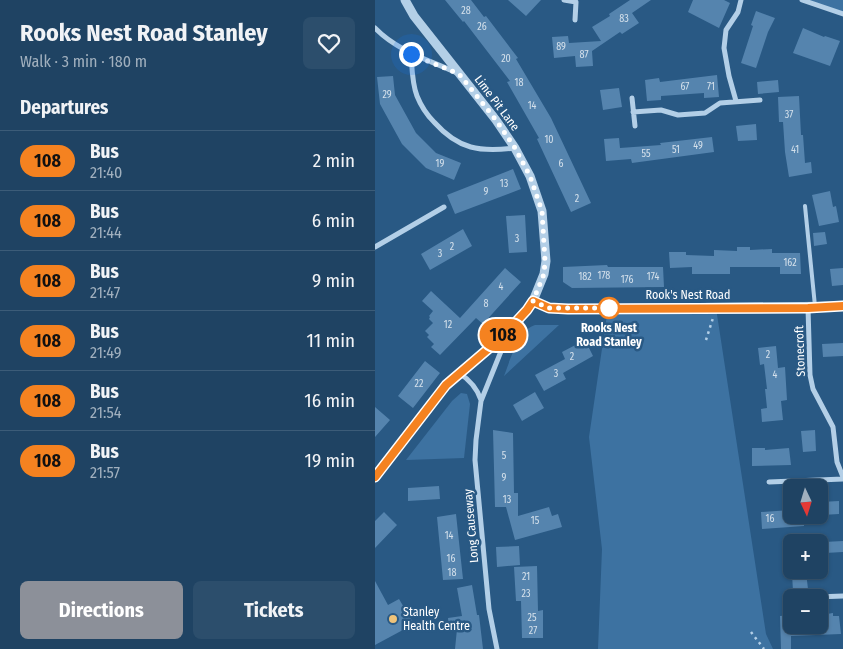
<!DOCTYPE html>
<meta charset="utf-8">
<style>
:root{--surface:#1f4363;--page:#2c4e6c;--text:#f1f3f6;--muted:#a1b0be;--line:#3c5c78;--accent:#8c9099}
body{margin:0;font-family:"Fira Sans Condensed",sans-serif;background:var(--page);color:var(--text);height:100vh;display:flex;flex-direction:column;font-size:19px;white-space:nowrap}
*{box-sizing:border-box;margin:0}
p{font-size:16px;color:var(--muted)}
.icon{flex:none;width:28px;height:28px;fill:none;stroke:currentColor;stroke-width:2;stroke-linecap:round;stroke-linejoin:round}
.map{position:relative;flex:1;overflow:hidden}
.side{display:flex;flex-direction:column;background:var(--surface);width:375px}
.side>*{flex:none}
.badge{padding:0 10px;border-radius:16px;font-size:18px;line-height:32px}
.needle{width:32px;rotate:176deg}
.tools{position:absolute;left:408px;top:479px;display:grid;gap:10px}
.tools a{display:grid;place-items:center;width:45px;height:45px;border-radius:8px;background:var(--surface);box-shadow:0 1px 4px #0004,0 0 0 1px var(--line);font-size:25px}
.you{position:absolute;width:25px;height:25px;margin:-12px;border:4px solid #fff;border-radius:50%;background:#1a73e8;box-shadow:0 0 0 8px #1a73e833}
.map>.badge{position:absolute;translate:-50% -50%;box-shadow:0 0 0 2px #fff}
h2{padding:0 20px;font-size:19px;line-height:45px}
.round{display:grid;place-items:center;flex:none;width:52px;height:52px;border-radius:8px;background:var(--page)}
.overview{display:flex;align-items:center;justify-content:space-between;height:85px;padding:0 20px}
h1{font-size:24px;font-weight:700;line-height:38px}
.cta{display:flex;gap:10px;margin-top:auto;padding:10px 20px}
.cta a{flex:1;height:58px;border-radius:8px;background:var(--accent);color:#fff;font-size:20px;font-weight:700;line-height:58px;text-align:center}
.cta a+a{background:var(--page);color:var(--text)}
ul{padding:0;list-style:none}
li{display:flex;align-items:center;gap:15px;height:60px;padding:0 20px;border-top:1px solid var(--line)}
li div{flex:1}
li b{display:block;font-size:19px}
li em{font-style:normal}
li .badge{min-width:55px;font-weight:700;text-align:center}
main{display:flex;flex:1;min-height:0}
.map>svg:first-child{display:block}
.green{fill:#3d72a1}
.building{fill:#5584ae}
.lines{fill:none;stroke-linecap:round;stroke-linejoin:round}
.path{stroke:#b3cfe7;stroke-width:2.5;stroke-dasharray:2.5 4;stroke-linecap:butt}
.service{stroke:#b3cfe7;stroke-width:4}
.minor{stroke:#b3cfe7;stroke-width:5}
.tertiary{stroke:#b3cfe7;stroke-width:9}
.line-casing{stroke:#fff;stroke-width:11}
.line{stroke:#f58220;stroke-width:8}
.walk{stroke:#fff;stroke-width:5;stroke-dasharray:0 9}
.stop-dot{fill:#fff;stroke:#f58220;stroke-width:2.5}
.poi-dot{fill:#eec37a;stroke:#295984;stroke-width:2}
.labels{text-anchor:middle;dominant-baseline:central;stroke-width:5;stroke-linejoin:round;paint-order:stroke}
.number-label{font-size:10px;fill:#d4e0eb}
.street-label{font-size:12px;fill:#fff;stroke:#295984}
.stop-label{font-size:12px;font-weight:bold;fill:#fff;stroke:#295984}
.poi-label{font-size:12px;fill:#fff;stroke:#295984;text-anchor:start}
</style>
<main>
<section class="side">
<div class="overview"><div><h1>Rooks Nest Road Stanley</h1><p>Walk · 3 min · 180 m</p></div><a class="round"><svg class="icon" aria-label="heart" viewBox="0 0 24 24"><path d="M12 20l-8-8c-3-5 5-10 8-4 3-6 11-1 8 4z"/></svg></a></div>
<h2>Departures</h2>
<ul>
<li><span class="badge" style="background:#f58220;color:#111">108</span><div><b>Bus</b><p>21:40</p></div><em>2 min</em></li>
<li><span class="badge" style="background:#f58220;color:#111">108</span><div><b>Bus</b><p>21:44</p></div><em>6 min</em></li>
<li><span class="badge" style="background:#f58220;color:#111">108</span><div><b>Bus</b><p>21:47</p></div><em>9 min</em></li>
<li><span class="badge" style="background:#f58220;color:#111">108</span><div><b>Bus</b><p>21:49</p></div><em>11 min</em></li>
<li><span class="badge" style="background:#f58220;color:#111">108</span><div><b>Bus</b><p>21:54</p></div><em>16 min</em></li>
<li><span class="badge" style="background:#f58220;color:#111">108</span><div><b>Bus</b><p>21:57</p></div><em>19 min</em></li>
</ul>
<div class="cta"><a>Directions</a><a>Tickets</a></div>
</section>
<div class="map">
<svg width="468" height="649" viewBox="0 0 468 649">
<rect width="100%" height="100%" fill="#295984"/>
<path class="green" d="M427 0H468V14Z
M233 308H341L391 634 398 649H223L227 549 214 437Z
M160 325H184L129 376C135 361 143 330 160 325Z
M86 393 92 394 95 404 89 458 31 460 77 401Z"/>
<path class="building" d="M70 0H96L109 17 111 16 143 58 141 59 176 118 216 203 196 212 162 139 164 138 132 82 135 81 89 21 88 22Z
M133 0H166L151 16Z
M255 0H276L257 13 264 23 247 34 245 32 217 51 218 66 201 67 200 56 179 58 177 37 193 36 194 43 226 41 217 27 235 16 234 14Z
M318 0H349L355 3 344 28 313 12Z
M381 11 400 18 393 32 381 68 366 63 378 26 376 25Z
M428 28 449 37 450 36 465 41 455 66 418 53Z
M342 75 344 97 329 98V93L286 96V100L272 101 270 80 284 78 285 82Z
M18 76 20 95 41 133 61 153 86 163 79 180 51 168 27 144 5 104 2 77Z
M403 80 404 92 383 94 382 82Z
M244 88 247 107 228 110 225 90Z
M424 96 426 135H428L430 163 436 162 437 173 414 177 410 152 408 122H404L403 97Z
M381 124 382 140 363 141 361 126Z
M337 137 339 152 257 163 256 159 231 161 229 139 244 138 245 148 286 145 285 143Z
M138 169 146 189 80 214 72 195Z
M455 191 458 207 461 206 464 222 444 226 437 195Z
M150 215 152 252 134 253 131 216Z
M88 229 97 246 55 270 46 254Z
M450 232 452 244 439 246 438 233Z
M362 247H375V250L397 249V253H425L426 274H405V267H355V274H317V267L295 268 294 252H311V255L339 256V250L362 251Z
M232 265 233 267H288L289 287 197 288 188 282V267Z
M130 268 146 282 108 324 101 318 65 355 56 347 59 344 52 337 54 335 50 331 58 323 54 319 55 317 54 316 58 311 47 301 56 291 85 318Z
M468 268V285L457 286 455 269Z
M210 340 218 356 188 373 191 379 169 391 160 375 190 359 187 352Z
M468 343V356L448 357 447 344Z
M401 346 403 368 410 367 412 400 406 401 408 420 387 422 386 409 392 408 390 389H392L389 364 385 365 383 348Z
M50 361 65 373 38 408 23 396Z
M160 392 169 408 147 421 138 405Z
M0 407 15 420 0 437Z
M118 430 138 433 139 493H143V516L174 507 177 516 183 514 187 527 140 540 131 507H120Z
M440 430 441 451 428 452 426 431Z
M377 448H390V450L414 448 416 465 377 466Z
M64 486 65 499 33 501V488Z
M464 501V514L447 515 446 502Z
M416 510V515H429V526L387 529 386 512Z
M9 512 22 525 0 548V521Z
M81 514 88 579 68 580 62 517Z
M468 541V552L450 553 449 542Z
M144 546 145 565 122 567 121 547Z
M162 566 163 611 168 610V638H147L146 601H141L139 567Z
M431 572 433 589 418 591 417 574Z
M0 581 13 605 24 599 39 624 0 645Z
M97 585 102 615H104L108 649H80L82 629 74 630 73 618 87 616 82 588Z
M458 613V616H464L466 634 416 636V649H406L405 616 416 615V625H447L446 615Z"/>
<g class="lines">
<path class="path" d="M331 340 338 318
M376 632 389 649"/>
<path class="service" d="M430 206 440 306"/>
<path class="minor" d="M189 0 201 2 200 20
M427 0 468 14
M0 28C22 51 54 60 82 73
M36 54C37 68 37 83 42 96 46 106 52 115 59 122 84 150 105 152 140 148
M257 98 260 126
M361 101 354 76 349 48 351 30 363 12 366 0
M258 112 286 110 303 115 330 113 345 103 385 100
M0 247 69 207
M433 308 435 375 438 389 458 427 462 462 468 477
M84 373C95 380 102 388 106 400
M394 482 468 479
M441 597 468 596
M122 649 114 609 100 460 101 440 106 401 133 334"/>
<path class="tertiary" d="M158 301 174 308 193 309 468 306
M0 477 71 385 126 338 152 310 158 301 169 274 171 261 167 211 155 176 140 148 121 120 39 16 30 0"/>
</g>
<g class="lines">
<defs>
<path id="line" d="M0 477 71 385 126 338 152 310 158 301 174 308 193 309 433 308 468 306"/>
</defs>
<use href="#line" class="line-casing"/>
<use href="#line" class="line"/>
<path class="walk" d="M36 54 84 74 121 120 140 148 155 176 167 211 170 261 169 274 158 301 174 308H234"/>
</g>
<circle class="stop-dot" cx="234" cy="308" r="10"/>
<circle class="poi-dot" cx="18" cy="619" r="5"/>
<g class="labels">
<g class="number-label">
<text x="91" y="11">28</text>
<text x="249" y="19">83</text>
<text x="107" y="27">26</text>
<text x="186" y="47">89</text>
<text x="209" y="55">87</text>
<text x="131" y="59">20</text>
<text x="144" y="83">18</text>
<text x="310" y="87">67</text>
<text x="336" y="87">71</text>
<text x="12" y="95">29</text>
<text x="157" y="106">14</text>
<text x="414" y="115">37</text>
<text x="174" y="140">10</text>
<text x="323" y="146">49</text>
<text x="301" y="150">51</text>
<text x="420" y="150">41</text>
<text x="271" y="154">55</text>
<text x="65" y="164">19</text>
<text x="186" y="164">6</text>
<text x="129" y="184">13</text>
<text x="111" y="192">9</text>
<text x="202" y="199">2</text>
<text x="142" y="239">3</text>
<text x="77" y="247">2</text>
<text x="65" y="254">3</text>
<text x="415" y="263">162</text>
<text x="229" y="276">178</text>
<text x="210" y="277">182</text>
<text x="278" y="277">174</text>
<text x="252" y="280">176</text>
<text x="126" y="287">4</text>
<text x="111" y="304">8</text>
<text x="73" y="325">12</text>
<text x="393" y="355">2</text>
<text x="197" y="357">2</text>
<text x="181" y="374">3</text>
<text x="400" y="375">4</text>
<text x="44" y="384">22</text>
<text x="129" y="456">5</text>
<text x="129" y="478">9</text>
<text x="132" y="500">13</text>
<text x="395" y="519">16</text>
<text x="160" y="521">15</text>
<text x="74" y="536">14</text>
<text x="76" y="559">16</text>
<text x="77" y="573">18</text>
<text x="151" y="577">21</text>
<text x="151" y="594">23</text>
<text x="157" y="618">25</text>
<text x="158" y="631">27</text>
</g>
<g class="street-label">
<text transform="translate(122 103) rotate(53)">Lime Pit Lane</text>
<text x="313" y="295">Rook's Nest Road</text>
<text transform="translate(425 351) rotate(-92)">Stonecroft</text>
<text transform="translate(96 526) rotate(-95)">Long Causeway</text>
</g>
<g class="stop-label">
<text x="234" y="328">Rooks Nest<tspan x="234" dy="14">Road Stanley</tspan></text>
</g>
<g class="poi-label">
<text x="28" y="612">Stanley<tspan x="28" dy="14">Health Centre</tspan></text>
</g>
</g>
</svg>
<div class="tools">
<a><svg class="needle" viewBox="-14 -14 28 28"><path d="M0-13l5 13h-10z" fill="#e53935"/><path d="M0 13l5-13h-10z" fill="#a1b0be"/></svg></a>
<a>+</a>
<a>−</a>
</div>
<div class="you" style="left:36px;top:54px"></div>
<b class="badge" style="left:128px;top:335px;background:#f58220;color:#111">108</b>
</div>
</main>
